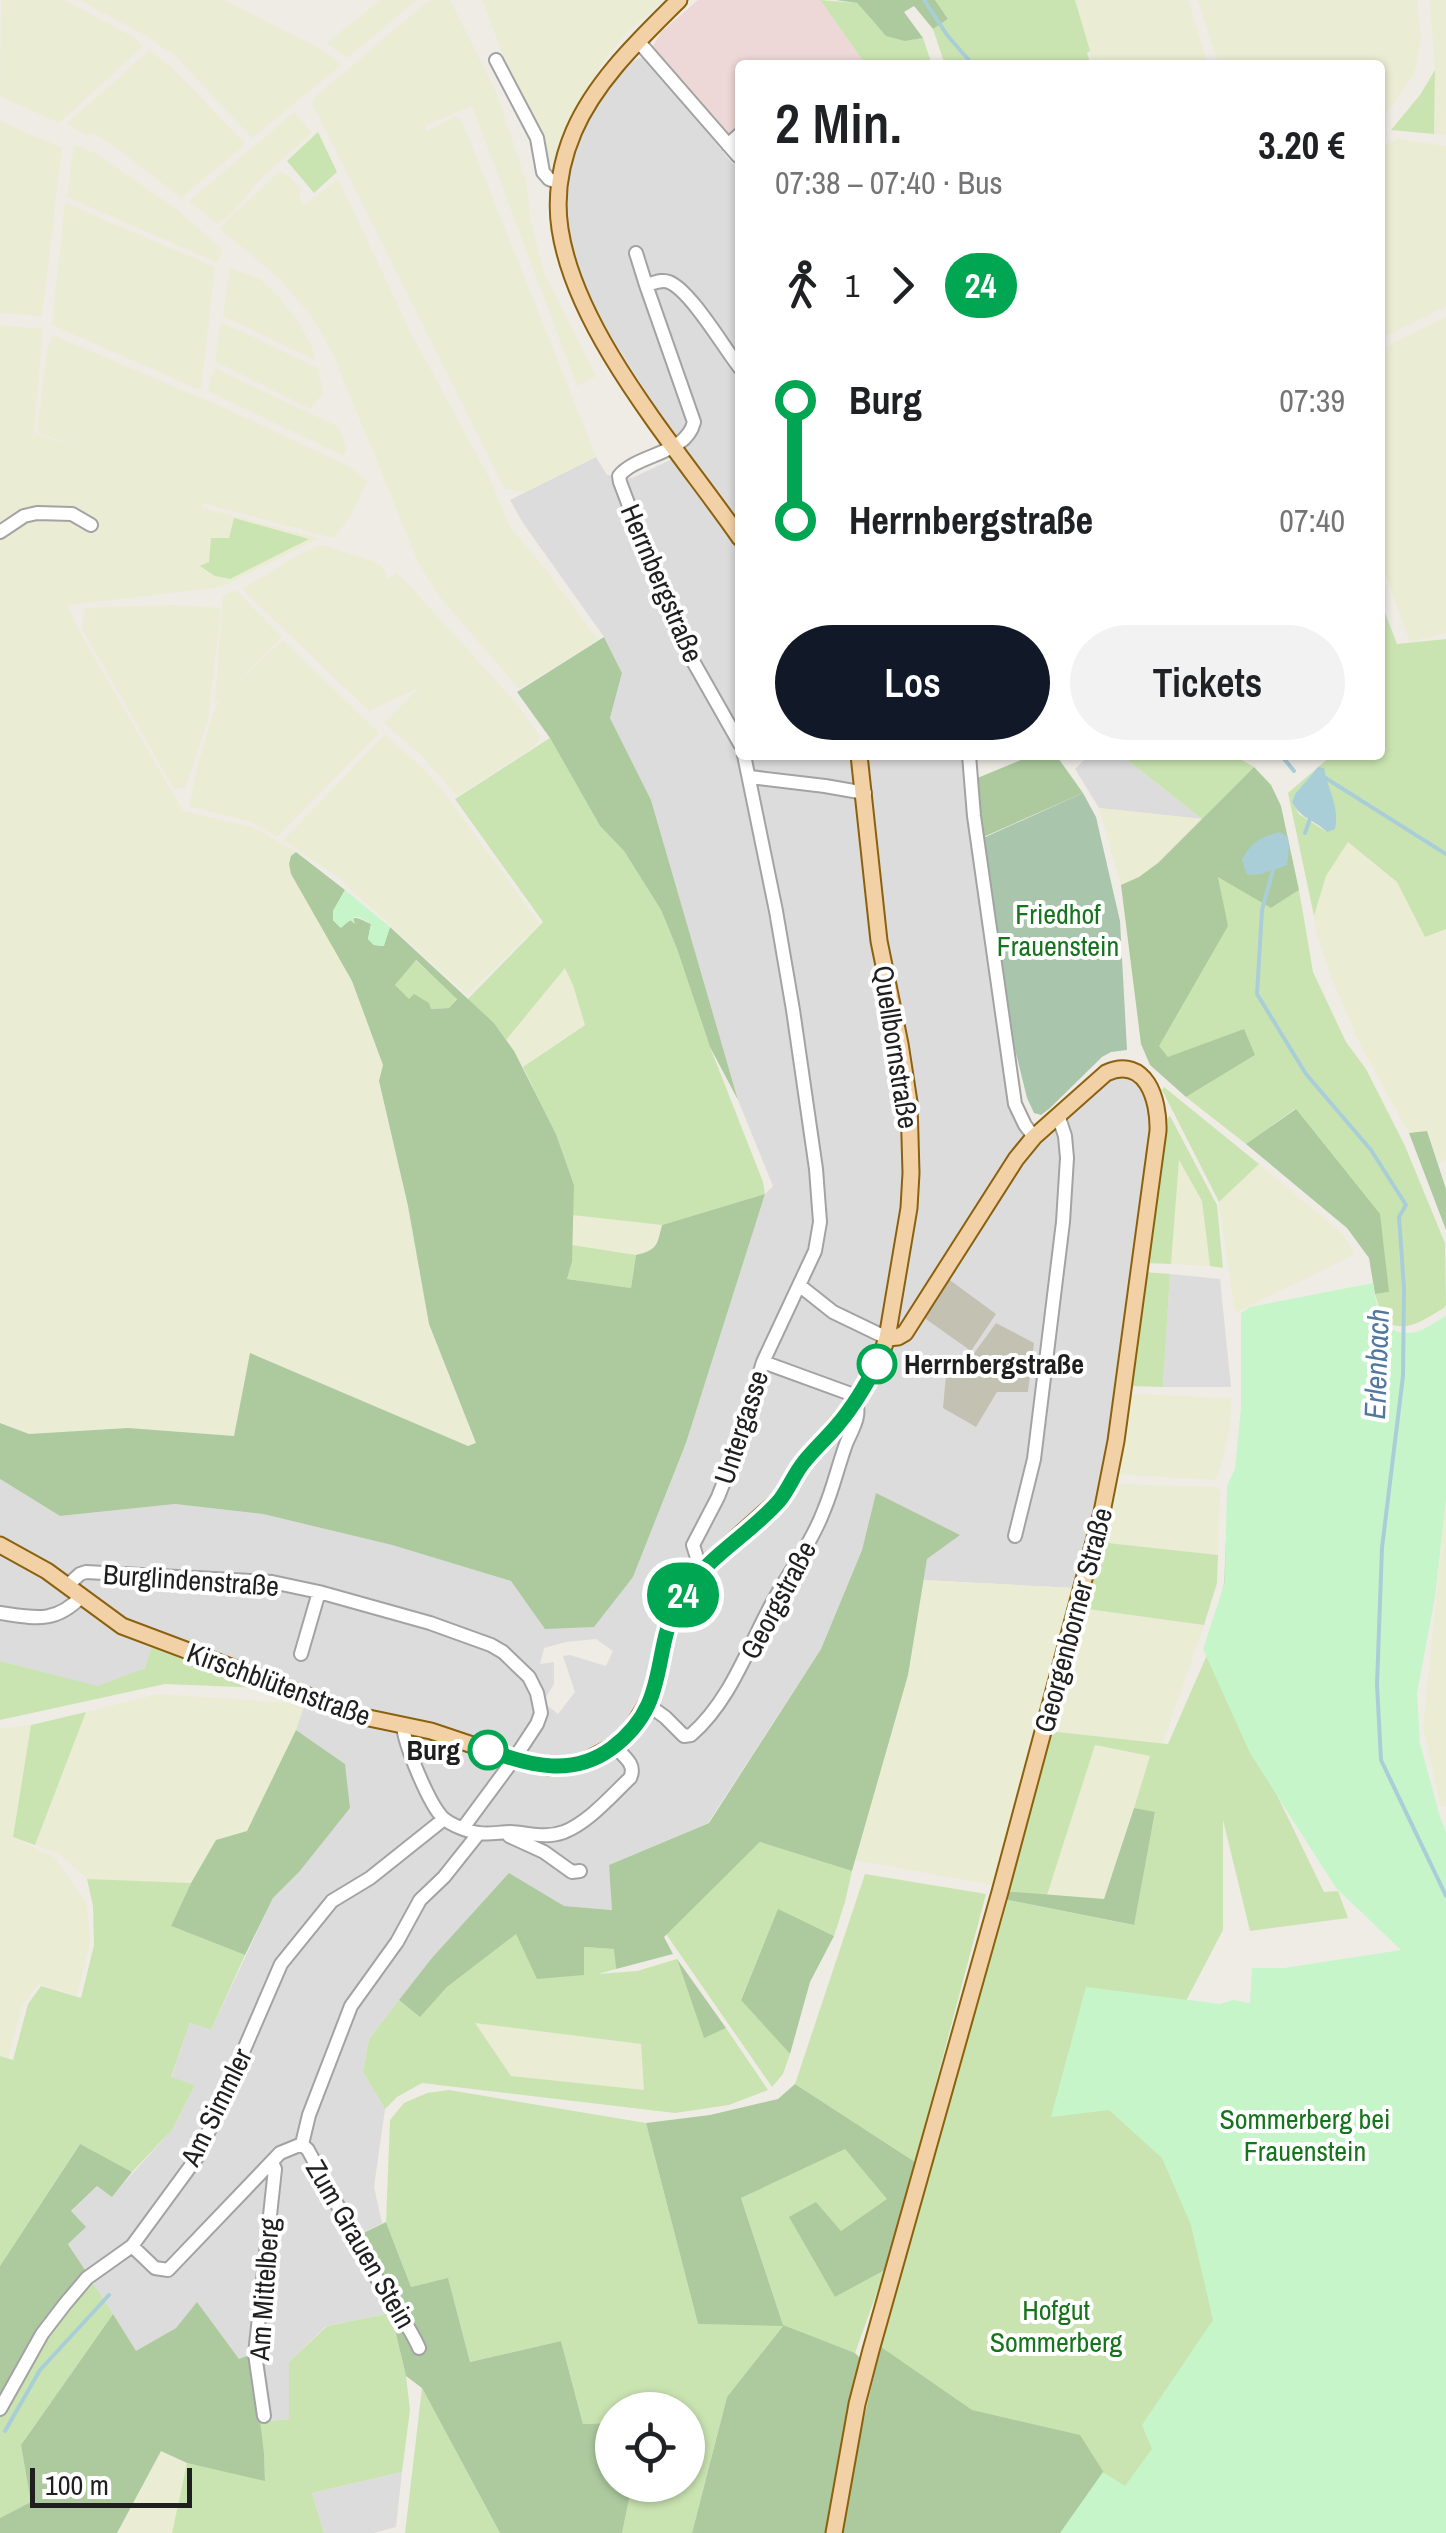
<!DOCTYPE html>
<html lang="de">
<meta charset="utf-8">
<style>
:root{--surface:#fff;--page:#f2f2f2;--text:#202124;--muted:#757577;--accent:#111827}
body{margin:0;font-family:"Archivo Narrow",sans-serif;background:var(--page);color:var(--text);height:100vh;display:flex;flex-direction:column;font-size:38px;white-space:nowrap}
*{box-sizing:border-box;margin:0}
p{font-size:32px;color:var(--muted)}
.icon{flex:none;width:55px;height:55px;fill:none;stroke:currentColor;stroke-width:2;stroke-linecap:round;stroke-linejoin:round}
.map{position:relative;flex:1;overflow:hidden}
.sheet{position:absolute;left:735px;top:60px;width:650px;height:700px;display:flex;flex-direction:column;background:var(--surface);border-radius:10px;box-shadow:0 2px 8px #0004}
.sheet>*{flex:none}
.badge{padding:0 20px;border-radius:32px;font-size:35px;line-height:65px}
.buttons{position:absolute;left:595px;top:2392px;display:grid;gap:20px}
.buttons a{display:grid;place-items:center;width:110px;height:110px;border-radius:50%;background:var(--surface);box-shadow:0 2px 8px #0004;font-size:50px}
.scale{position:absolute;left:30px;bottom:25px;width:162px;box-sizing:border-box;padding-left:10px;border:5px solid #1f1f1f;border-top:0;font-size:28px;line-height:35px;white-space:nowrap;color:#1f1f1f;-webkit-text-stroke:8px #fff;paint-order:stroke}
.map>.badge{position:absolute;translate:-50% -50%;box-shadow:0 0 0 5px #fff}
.legs{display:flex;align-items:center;gap:15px;height:110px;padding:0 40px;font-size:32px}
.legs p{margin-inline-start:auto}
.headline{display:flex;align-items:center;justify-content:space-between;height:170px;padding:0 40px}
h1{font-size:55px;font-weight:600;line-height:75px}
.button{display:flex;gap:20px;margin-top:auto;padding:20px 40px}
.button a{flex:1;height:115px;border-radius:60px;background:var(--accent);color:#fff;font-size:40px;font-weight:600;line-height:115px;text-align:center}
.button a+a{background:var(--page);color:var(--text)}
ul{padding:0 40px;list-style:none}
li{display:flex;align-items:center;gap:35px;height:120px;font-size:38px}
li i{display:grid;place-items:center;width:15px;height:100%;margin:0 12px;background:currentColor}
li i::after{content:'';width:25px;height:25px;margin:-12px;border:8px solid;border-radius:50%;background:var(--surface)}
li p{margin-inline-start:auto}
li:first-child i{background:linear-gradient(#0000 50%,currentColor 0)}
li:last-child i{background:linear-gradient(currentColor 50%,#0000 0)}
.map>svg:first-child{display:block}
.residential{fill:#dddcdc;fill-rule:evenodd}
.commercial{fill:#eed7d7}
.construction{fill:#c3c2b2}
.farmland{fill:#eaecd3}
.grass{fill:#cae4b1;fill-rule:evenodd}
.forest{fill:#acca9e;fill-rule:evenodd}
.cemetery{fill:#a9c6ad}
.park{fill:#c7f5ca}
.water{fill:#aaced8}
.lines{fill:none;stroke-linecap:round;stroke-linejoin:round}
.stream{stroke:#aaced8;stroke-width:4}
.minor-casing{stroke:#a3a3a3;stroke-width:16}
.major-casing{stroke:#8c610e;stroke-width:19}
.minor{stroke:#fff;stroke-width:12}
.major{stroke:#f3d1a6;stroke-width:15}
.line-1-casing{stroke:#fff;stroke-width:22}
.line-1{stroke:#00a651;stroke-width:15}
.stop-1-dot{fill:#fff;stroke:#00a651;stroke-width:5}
.labels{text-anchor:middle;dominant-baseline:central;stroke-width:8;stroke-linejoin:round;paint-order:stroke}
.street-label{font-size:28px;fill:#1f1f1f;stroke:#fff}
.park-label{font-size:28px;fill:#16741d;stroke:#fff}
.stop-label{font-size:28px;font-weight:bold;fill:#1f1f1f;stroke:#fff;text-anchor:start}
.water-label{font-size:30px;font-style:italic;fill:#51799f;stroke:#fff}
</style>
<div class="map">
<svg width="1446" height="2533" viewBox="0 0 1446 2533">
<rect width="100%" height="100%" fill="#efece6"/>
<path class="residential" d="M639 58H644L649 62 732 163 740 166V755H962L1014 1117 1023 1136 1035 1148 1051 1135 1084 1101 1114 1076 1124 1075 1134 1080 1144 1090 1152 1105V1121L1142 1201 1101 1484 1074 1588 922 1580 927 1559 959 1535 876 1494 862 1550 821 1649 708 1823 609 1865 613 1910 564 1906 431 1959 369 2039 363 2072 385 2109 374 2187 382 2223 353 2238 391 2313 326 2326 289 2362V2419L260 2422 252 2355 239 2359 197 2303 176 2328 136 2352 68 2243 71 2212 97 2186 112 2196 172 2130 195 2085 171 2078 190 2023 211 2030 273 1898 299 1872 345 1764 296 1730 307 1696 153 1646 145 1668 99 1687 0 1661V1479L60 1516 175 1504 263 1514 392 1545 511 1581 633 1577 686 1443 765 1194 773 1186 738 1100 651 800 610 718 622 673 604 637 523 523 510 500 596 457 607 475 632 478 687 452 658 411 612 338 586 290 570 250 563 212 565 185 572 152 586 121 610 85 630 63ZM596 1639 613 1651 606 1666 570 1655 563 1656 575 1692 558 1714 543 1702 554 1684V1662L540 1664 544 1648 566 1642Z
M1089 755H1121L1202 819 1099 808 1075 769Z
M1170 1274 1220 1279 1231 1387H1163Z
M402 2472 396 2527 374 2533H324L312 2493Z"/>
<path class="commercial" d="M698 0H820L866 65H740V154L651 50 661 32Z"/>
<path class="construction" d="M947 1278 996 1314 971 1351 923 1317Z
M996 1323 1034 1343 1028 1392H997L976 1427 943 1408 946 1375 972 1356Z"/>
<path class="farmland" d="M1 0H64L130 35 143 46 59 123 0 96Z
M79 0H224L322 50 336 60 340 66 252 138 170 50 168 52 147 36Z
M380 0H417L347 58 327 43Z
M432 0H450L497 94 526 181 530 217 544 273 596 376 577 386 472 106 425 125 427 131 455 117 461 119 596 457 526 492 505 489 313 104V99L423 5Z
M482 0H664L627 32 601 65 568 122 556 162 544 161Z
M1075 0H1188L1208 65H1093Z
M1198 0H1417L1421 40 1414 74 1380 122V65H1219Z
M1430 0H1446V135L1434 134 1435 70Z
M149 51 168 64 244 142 243 146 181 198 110 143 92 133 88 135 68 125V122Z
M294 112 312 133 260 179 234 211 218 224 189 201Z
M0 121 62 148 42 316 0 313Z
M1397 139 1446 146V306L1380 339V148Z
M74 145 95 153 175 208 222 249 218 263 67 197Z
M280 171 289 176 300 188V198L304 205 338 179 412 335 492 483 510 527 546 570 598 640 519 689 440 597 419 564 333 354 312 317 279 278 219 228Z
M65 203 215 267 201 388H196L52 325Z
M230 267 260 279 278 296 299 323 311 345 315 360 223 316Z
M1446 317V633L1410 642 1380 560V349Z
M221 322 318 368 323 393 311 409 215 361Z
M0 325 43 329 33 442 35 433 107 459 39 433 38 425 47 351 53 335 231 411 350 467 367 481 351 516 333 538 203 503 202 508 319 538 221 587 68 605 81 634 183 811 253 827 296 852 291 856 289 863 291 874 352 981 377 1044 383 1065 379 1082 408 1206 429 1324 476 1443 468 1446 251 1353 234 1436 128 1428 29 1434 0 1422Z
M214 368 339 427 346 449 344 456 208 391Z
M322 545 373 561 381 565 388 579 396 573 408 584 518 705 540 737 534 747 457 796 421 755 384 723 420 687 369 711 242 589 303 552Z
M236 590 282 637 232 688 283 640 379 733 277 837 249 821 189 806 199 761 214 710 220 700 215 703 223 596Z
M173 605 221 608 208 720 186 787 174 789 82 629 85 608Z
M385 735 424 769 442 790 540 924 467 995 335 875 283 840Z
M1099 808 1202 819 1158 863 1139 878 1121 885Z
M1347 841 1397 882 1425 937 1446 929V1160L1438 1163 1427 1131 1409 1133 1362 1048 1331 977 1316 932 1314 916 1326 876Z
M565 967 573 985 585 1024 523 1067 506 1040Z
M1179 1158 1202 1201 1210 1266 1171 1264Z
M1259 1164 1343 1234 1355 1254 1235 1313 1219 1202Z
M572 1215 662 1225 658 1244 650 1252 636 1255 572 1245Z
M1128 1394 1232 1398 1228 1440 1216 1480 1114 1474Z
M1112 1484 1217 1487 1220 1492 1218 1555 1098 1542Z
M1446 1503V1806L1441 1807 1423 1728Z
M922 1580 1074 1588 994 1885 854 1860 908 1675Z
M1080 1608 1204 1625 1163 1743 1048 1731Z
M158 1694 305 1704 296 1730 247 1831 216 1840 191 1883 87 1879 58 1853 35 1845 86 1712Z
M31 1725 13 1837 55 1858 87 1903 90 1942 77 1996 38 1984 22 2006 8 2059 0 2056V1729Z
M1095 1745 1150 1756 1104 1900 1047 1895Z
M474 2023 641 2044 645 2091 511 2076Z
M161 2451 187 2463 172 2533H117Z"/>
<path class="grass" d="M820 0 857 3C880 28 885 45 923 38L932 65H866Z
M935 0H1075L1090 51 1087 53 1091 65H1018L1016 62V65H945L933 29 948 19Z
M1435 70 1434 134 1391 130 1420 95Z
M318 132 337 172 314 193 287 161Z
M234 518 309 539 230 579 215 576 200 566 209 562 211 538H229Z
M1380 600 1397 644 1446 639V929L1425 937 1397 882 1348 842 1326 876 1314 916 1288 793 1332 755H1380ZM1318 767 1325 775 1327 832 1299 814 1292 802 1295 794Z
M550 738 600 826 624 851 661 910 677 949 710 1047 763 1182 765 1194 662 1225 572 1215 574 1185 556 1134 523 1067 585 1025 573 985 565 968 506 1040 494 1023 467 1000 543 922 455 799Z
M1121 755H1233L1254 767 1202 819Z
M1218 876 1271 908 1299 890 1313 972 1346 1042 1366 1069 1405 1146 1445 1243 1446 1305 1444 1308C1422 1320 1407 1335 1383 1320L1375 1294 1389 1292 1295 1109 1246 1144 1186 1097 1255 1055 1168 1057 1158 1046 1227 926Z
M415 960 457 998 449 1008 431 1009 415 995 409 1000 395 985Z
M1164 1087 1259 1164 1219 1202 1162 1090Z
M1170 1116 1217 1205 1223 1268 1210 1266 1202 1201 1179 1160 1171 1264 1146 1263 1162 1162 1166 1119Z
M572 1245 636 1255 631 1288 567 1279 572 1262Z
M1144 1272 1170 1274 1163 1387 1127 1386Z
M1227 1517 1241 1721 1324 1892 1338 1891 1348 1918 1250 1931 1223 1820V1930L1175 2022 1446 2533H847L881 2347 912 2229 1008 1900 1133 1925 1155 1813 1134 1808 1150 1756 1095 1745 1047 1895 1003 1891 1048 1731 1168 1744 1207 1655 1224 1583Z
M1098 1542 1218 1555 1217 1583 1204 1625 1080 1608Z
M152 1646 265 1688 165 1684 0 1720V1661L98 1686 145 1668Z
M86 1712 35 1845 13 1837 31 1725Z
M760 1842 852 1871 845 1902 834 1936 778 1910 741 1999 790 2054 783 2074 772 2087 666 1934Z
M865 1874 986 1894 915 2162 795 2084Z
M87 1879 191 1883 171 1926 245 1955 211 2030 190 2023 171 2077 195 2085 172 2130 132 2172 79 2145 0 2266V2056L13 2060 28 2004 41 1986 81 1998 94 1945 93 1906Z
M516 1933 583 1947 615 1949 616 1969 598 1974 637 1971 677 1959 704 2037 726 2028 768 2090 729 2105 675 2113 422 2083 397 2097 385 2109 363 2072 369 2039 399 2000 420 2016 447 1987ZM475 2023 641 2044 644 2090 511 2076Z
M449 2090 646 2123 698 2324 783 2325 741 2198 844 2148 888 2199 841 2231 835 2297 885 2270 855 2353 783 2326 727 2397 692 2533H622L632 2485H688V2410H612V2423L583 2424 561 2341 470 2362 448 2279 411 2287 386 2222 390 2120 404 2103 427 2093Z
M91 2280 113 2314 21 2445 32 2502 0 2518V2416L49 2330Z
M391 2313 406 2376 410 2410 402 2472 312 2493 324 2533H172L187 2463 265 2480 264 2453 260 2422 289 2419V2362L327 2326Z
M422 2388 500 2533H405Z"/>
<path class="forest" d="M836 0H935L948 19 933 29 914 6 904 12 923 38 905 41 886 36 857 3Z
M604 637 622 673 610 718 651 800 738 1100 710 1047 677 949 661 910 624 851 600 826 550 738 517 692Z
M1033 755H1056L1083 793 981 838 975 779Z
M1254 767 1271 785 1281 806 1299 890 1271 908 1218 877 1228 926 1159 1046 1168 1057 1244 1029 1255 1055 1186 1097 1150 1065 1141 1044 1121 885 1139 877 1158 863Z
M296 852 345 890 333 911V920L340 927C358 916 351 915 371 924L368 939 374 945 383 946 390 927 494 1023 514 1051 540 1102 556 1134 574 1185 572 1262 567 1279 631 1288 636 1255C657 1250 657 1246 662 1225L765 1194 686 1443 633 1577 594 1627 545 1629 511 1581 392 1545 263 1514 175 1504 60 1516 0 1479V1423L29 1434 128 1428 234 1436 250 1353 468 1446 476 1443 429 1324 408 1206 379 1081 383 1065 352 981 291 874 289 864 291 856ZM416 960 457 999 449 1008 431 1009 429 1003 414 994 409 999 395 985Z
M1296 1109 1380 1214 1389 1292 1375 1294 1369 1258 1347 1228 1246 1144Z
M1427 1131 1446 1189V1230L1409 1133Z
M876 1493 960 1535 927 1559 908 1675 852 1871 760 1842 664 1937 673 1954 616 1969 614 1949 584 1947V1975L537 1979 516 1934 447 1987 420 2017 399 2000 431 1959 509 1873 564 1906 612 1910 609 1865 709 1823 821 1649 862 1550Z
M296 1730 345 1764 350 1808 299 1872 273 1898 245 1955 171 1926 191 1883 216 1840 247 1831Z
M1134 1808 1155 1812 1134 1925 1008 1900 1003 1891 1104 1899Z
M778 1909 834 1936 810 1982 790 2054 741 2000Z
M677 1959 726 2028 704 2038Z
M795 2084 915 2162 885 2270 835 2297 789 2217 816 2202 841 2231 887 2199 845 2149 741 2198 783 2325 855 2353 861 2359 841 2444 826 2533H692L727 2397 783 2326 698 2324 646 2123 710 2115 778 2099Z
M80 2144 132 2172 112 2197 97 2186 71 2211 86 2227 68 2244 87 2273 0 2396V2266Z
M386 2222 411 2287 448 2278 470 2362 561 2341 583 2424 612 2423V2485H632L622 2533H500L422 2388 406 2376 391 2313 353 2238Z
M197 2302 239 2359 252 2354 264 2453 265 2481 187 2463 161 2451 117 2533H0V2518L31 2502 21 2445 113 2314 136 2351 176 2328Z
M881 2347 972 2410 1080 2435 1120 2498 1119 2533H843L857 2447Z"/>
<path class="cemetery" d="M1083 793 1096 817 1120 921 1127 1050 1111 1052 1102 1057 1049 1109 1041 1115 1034 1113 1027 1098 1010 1029 981 839Z"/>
<path class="park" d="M345 890 390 927 384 946 374 945 368 939 371 924 359 917H353L355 924 350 920 341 928 333 920V911Z
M1373 1283C1376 1307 1382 1339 1416 1332 1426 1330 1437 1320 1446 1316V1500L1435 1597 1417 1693 1420 1743 1440 1817 1446 1832V2533H1060L1103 2472 1125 2486 1152 2449 1142 2425 1213 2320 1191 2225 1162 2158 1109 2110 1051 2117 1086 1987 1220 2004 1233 2000 1250 2003 1252 1968H1284L1401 1950 1336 1888 1250 1753 1203 1649 1225 1582 1227 1486 1235 1469 1241 1407V1313L1250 1307Z"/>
<path class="water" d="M1318 767 1324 768C1328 791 1340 806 1335 829L1327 832C1312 818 1302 820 1292 802L1295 794Z
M1280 832 1288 837 1289 848 1287 865 1261 874 1247 875 1242 860C1251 842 1261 837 1280 832Z"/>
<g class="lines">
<path class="stream" d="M924 0 947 35 973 65
M1281 755 1294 771
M1324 777 1446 854
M1305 833 1310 819
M1273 870 1262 910 1257 994 1306 1074 1371 1150 1406 1205 1399 1217 1404 1288 1403 1376 1382 1548 1377 1684 1381 1760 1446 1896
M5 2431 40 2370 109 2295"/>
<defs>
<path id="minor" d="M638 41 738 156
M496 60 537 138 543 172 549 179 559 183
M728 145 740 134
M636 253 646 285
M740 368C724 348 691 291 669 282 661 279 655 283 646 285L694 422C686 455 638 453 619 476L620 482 677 633 740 744
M0 532 24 516 37 513 72 514 91 525
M969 755 974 816 1015 1104 1025 1125 1034 1137
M750 777 825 786 865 793
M799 1285 833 1312 887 1338
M763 1362 859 1397
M1015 1536 1034 1459 1063 1222 1067 1158 1065 1136 1058 1115
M706 1566 697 1558 693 1545 718 1497 736 1451 763 1362 815 1251 820 1222 816 1169 793 1010 776 911 744 755
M68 1585 80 1574 86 1572 272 1582 319 1592 430 1623 491 1645 503 1652 529 1677 537 1693 541 1713 537 1724 514 1759 463 1828
M0 1613C35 1618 55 1624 82 1596
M301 1654 319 1592
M648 1705 665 1717 684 1736 691 1735C728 1703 746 1653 768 1611 785 1577 810 1547 824 1510 833 1489 838 1466 846 1444 852 1429 861 1418 856 1401
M403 1726C405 1746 429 1804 443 1818 451 1825 469 1832 479 1833 489 1835 500 1832 510 1832 529 1833 545 1839 564 1832 589 1822 611 1796 630 1778 637 1764 623 1756 614 1746
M509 1836 544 1852 572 1872 580 1871
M302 2144 309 2115 351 2006 397 1942 420 1900 444 1877 479 1833
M302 2144 308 2150C332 2194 354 2238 379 2282 392 2305 409 2324 419 2348
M132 2246 155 2268 168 2270 280 2153 302 2144
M0 2409 42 2334 65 2304 87 2278 132 2246 198 2156 281 1964 332 1901 370 1878 444 1819
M264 2416 255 2354 275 2169 272 2162"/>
<path id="major" d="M679 0C640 39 596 80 574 131 561 161 555 196 560 229 576 335 679 450 740 538
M0 1545 47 1571 122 1626 364 1717 431 1731 514 1759 548 1767 580 1764 614 1746 631 1730 653 1694 668 1626 683 1594 726 1547 780 1499 798 1470 859 1397 878 1363 887 1338 909 1208 911 1173 909 1102 900 1044 879 941 859 755
M834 2533 857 2404 871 2350 1000 1892 1102 1512 1116 1441 1158 1131C1159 1100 1146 1055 1106 1073L1034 1137 1016 1159 905 1333 898 1337 887 1338"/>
</defs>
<use href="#minor" class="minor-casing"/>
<use href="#major" class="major-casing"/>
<use href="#minor" class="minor"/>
<use href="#major" class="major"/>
</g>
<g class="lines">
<defs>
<path id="line-1" d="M488 1750C530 1766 573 1777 612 1748 673 1702 649 1651 681 1598 706 1557 748 1536 779 1501 789 1489 794 1474 804 1462 815 1448 829 1436 840 1422 855 1404 866 1385 877 1364"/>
</defs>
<use href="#line-1" class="line-1-casing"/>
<use href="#line-1" class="line-1"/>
</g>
<g class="stop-1-dot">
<circle cx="877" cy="1364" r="18"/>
<circle cx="488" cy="1750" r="18"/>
</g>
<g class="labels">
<g class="street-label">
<text transform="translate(662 583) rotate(67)">Herrnbergstraße</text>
<text transform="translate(896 1047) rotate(81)">Quellbornstraße</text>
<text transform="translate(741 1427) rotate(-72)">Untergasse</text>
<text transform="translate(191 1580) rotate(4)">Burglindenstraße</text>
<text transform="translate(778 1600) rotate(-62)">Georgstraße</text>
<text transform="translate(1073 1620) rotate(-75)">Georgenborner Straße</text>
<text transform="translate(279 1684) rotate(20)">Kirschblütenstraße</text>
<text transform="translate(216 2107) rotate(-64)">Am Simmler</text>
<text transform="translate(361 2244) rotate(60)">Zum Grauen Stein</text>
<text transform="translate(264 2289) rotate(-86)">Am Mittelberg</text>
</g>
<g class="park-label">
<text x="1058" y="914">Friedhof<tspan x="1058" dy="32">Frauenstein</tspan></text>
<text x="1305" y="2119">Sommerberg bei<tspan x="1305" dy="32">Frauenstein</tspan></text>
<text x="1056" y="2310">Hofgut<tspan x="1056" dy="32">Sommerberg</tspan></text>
</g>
<g class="stop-label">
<text x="904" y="1364">Herrnbergstraße</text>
<text x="460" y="1750" text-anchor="end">Burg</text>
</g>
<g class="water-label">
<text transform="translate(1376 1364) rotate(-88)">Erlenbach</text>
</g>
</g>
</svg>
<div class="buttons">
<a><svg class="icon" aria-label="locate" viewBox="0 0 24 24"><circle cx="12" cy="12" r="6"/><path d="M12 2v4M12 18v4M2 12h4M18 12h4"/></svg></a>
</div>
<div class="scale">100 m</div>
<b class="badge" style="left:683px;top:1595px;background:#00a651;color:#fff">24</b>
<section class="sheet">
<div class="headline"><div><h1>2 Min.</h1><p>07:38 – 07:40 · Bus</p></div><b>3.20 €</b></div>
<div class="legs"><svg class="icon" aria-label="walk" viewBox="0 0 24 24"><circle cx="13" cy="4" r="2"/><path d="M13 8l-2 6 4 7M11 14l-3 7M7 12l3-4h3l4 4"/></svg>1<svg class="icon" aria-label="forward" viewBox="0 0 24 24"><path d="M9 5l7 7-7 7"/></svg><b class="badge" style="background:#00a651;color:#fff">24</b></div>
<ul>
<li><i style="color:#00a651"></i><b>Burg</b><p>07:39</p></li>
<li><i style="color:#00a651"></i><b>Herrnbergstraße</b><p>07:40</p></li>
</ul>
<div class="button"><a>Los</a><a>Tickets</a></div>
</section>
</div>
